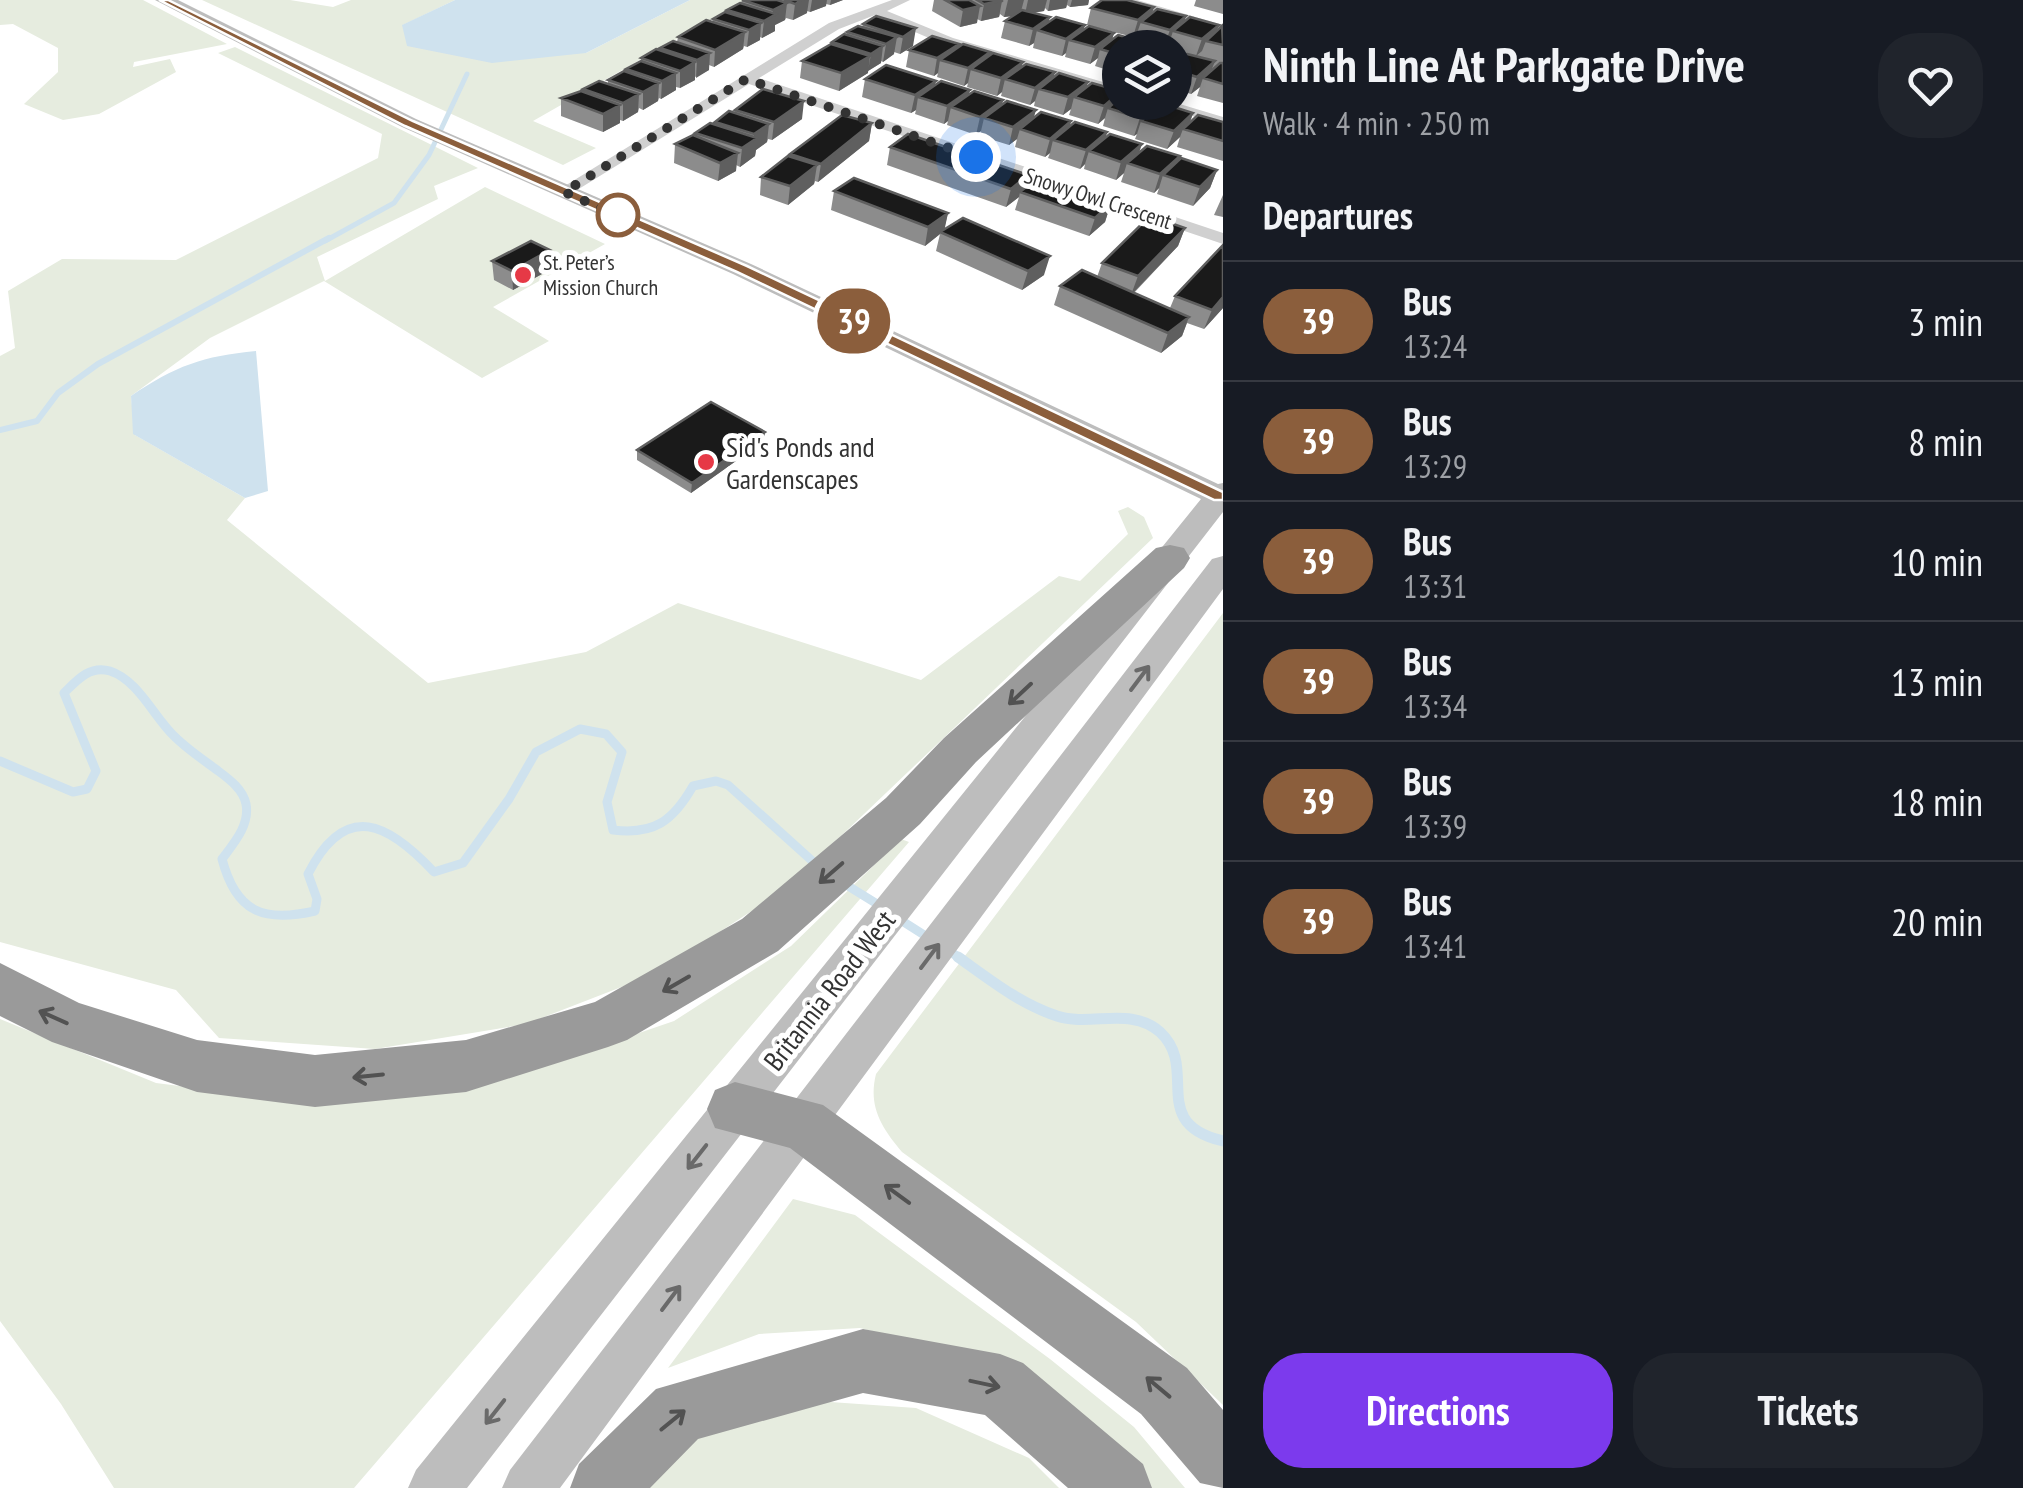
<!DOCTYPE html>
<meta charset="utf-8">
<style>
:root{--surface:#171b24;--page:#20242c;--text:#f1f3f6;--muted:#9ea1a6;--line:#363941;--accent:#7c3aed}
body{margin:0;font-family:"PT Sans Narrow",sans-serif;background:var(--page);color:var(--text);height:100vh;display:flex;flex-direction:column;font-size:38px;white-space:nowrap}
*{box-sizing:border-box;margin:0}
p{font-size:32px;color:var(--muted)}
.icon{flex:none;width:55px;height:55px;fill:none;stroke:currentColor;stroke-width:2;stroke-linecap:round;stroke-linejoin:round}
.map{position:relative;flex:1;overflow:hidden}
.details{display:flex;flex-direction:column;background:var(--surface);width:800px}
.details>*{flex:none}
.badge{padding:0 20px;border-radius:32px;font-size:35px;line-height:65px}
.buttons{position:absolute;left:1102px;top:30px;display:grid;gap:20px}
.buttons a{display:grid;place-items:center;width:90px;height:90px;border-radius:50%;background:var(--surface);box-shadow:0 5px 15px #0003;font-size:50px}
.you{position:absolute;width:50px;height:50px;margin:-25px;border:8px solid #fff;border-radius:50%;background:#1a73e8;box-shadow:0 0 0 15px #1a73e833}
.map>.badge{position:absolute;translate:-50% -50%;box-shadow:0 0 0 5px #fff}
h2{padding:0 40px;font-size:38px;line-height:90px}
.round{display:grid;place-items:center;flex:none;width:105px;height:105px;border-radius:40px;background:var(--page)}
.overview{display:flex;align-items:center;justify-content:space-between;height:170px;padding:0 40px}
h1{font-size:48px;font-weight:800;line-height:75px}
.button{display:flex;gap:20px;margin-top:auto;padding:20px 40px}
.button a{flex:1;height:115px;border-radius:40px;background:var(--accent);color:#fff;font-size:40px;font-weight:800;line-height:115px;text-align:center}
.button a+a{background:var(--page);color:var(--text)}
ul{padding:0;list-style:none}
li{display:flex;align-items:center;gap:30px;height:120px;padding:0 40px;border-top:2px solid var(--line)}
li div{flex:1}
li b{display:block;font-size:38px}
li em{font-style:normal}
li .badge{min-width:110px;font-weight:700;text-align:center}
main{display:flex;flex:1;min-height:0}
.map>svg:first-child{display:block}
.green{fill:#e6ecdf}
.water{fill:#cfe2ee}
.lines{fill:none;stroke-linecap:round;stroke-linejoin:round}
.stream-far3{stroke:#cfe2ee;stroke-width:5}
.stream-far2{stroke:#cfe2ee;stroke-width:6}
.stream-far1{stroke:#cfe2ee;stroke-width:9}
.stream{stroke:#cfe2ee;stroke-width:11}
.street{fill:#d0d0d0;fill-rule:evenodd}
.secondary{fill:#bdbdbd;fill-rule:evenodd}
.highway{fill:#9a9a9a;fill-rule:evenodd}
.wall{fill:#8c8c8c}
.shaded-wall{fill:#5f5f5f}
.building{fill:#1a1a1a;stroke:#5f5f5f;stroke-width:2.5}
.oneway{stroke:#6a6a6a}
.oneway2{stroke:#525252}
.line{fill:#8b5e3c;stroke:#fff;stroke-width:2.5}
.walk{stroke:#333;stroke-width:10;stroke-dasharray:0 18}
.stop-dot{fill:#fff;stroke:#8b5e3c;stroke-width:5}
.poi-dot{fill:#e63946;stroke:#fff;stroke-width:4}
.labels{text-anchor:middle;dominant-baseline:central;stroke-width:10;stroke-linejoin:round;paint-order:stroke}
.far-street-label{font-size:22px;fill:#333;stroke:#fff}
.far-poi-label{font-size:22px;fill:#333;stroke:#fff;text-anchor:start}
.poi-label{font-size:28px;fill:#333;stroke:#fff;text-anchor:start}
.street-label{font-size:28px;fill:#333;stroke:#fff}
</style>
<main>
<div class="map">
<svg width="1223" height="1488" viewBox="0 0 1223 1488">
<rect width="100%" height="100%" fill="#fff"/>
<path class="green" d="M0 0H143L227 44 134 62 133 67 170 59 176 72 99 114 63 120 24 104 58 72V48L13 24 0 25Z
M202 0H290L333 7 351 0H455L403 25 586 53 690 0H745L533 121 596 148 563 165Z
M235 47 478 168 434 186 438 199 317 257 325 281 485 187 605 244 493 307 549 341 482 378 324 281 210 338 131 396 135 435 245 498 227 520 428 683 586 652 678 603 921 680 1059 576 1080 581 1128 534 1118 511 1128 507 1144 517 1153 538 842 835 764 903 655 974 526 1024 375 1049 219 1038 176 990 0 942V356L15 348 8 291 62 259 176 260 378 158 382 134 218 53Z
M1223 613V1405L1136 1322 902 1152C881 1127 868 1106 876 1074Z
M901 839 909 842 354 1488H114L61 1404 0 1321V1019L156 1083 306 1102 499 1081 674 1021 791 946Z
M793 1199 855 1215 1050 1359 1134 1427 1185 1488H1149L967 1355 860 1328 759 1334 668 1368Z
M802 1400 916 1408 1029 1458 1059 1488H634L703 1434Z"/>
<path class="water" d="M455 0H690L586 53 492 63 407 46 402 25Z
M256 351 268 491 245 498 133 434 131 396C175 366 203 356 256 351Z"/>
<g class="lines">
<path class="stream-far3" d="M325 241 394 203 429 155 467 74"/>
<path class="stream-far2" d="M0 430 37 421 58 393 98 364 329 238"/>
<path class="stream-far1" d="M0 761 73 792 87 789 96 771 64 693C77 680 90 665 110 671 138 680 154 717 174 736 187 749 202 759 217 770 229 779 243 789 246 804 250 825 234 843 222 859 236 912 263 923 315 911L317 899 308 874C346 799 389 824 434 872L463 863 509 799 536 752 580 729 606 734 622 752 607 802 613 830C654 835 673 821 693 786L716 781 728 785 819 867
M840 881 882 907
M899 919 932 940
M945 948 961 959"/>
<path class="stream" d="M958 957C989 979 1020 1004 1057 1016 1091 1027 1131 1006 1160 1032 1200 1069 1147 1123 1223 1141"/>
<path class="street" d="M892 0H910L887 11 953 38 1120 87V96L943 44 875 15 839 29 759 78 1223 233V244L749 84 569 195 555 192 829 23Z
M1117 0H1137L1223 25V33Z
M1149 102H1173L1223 117V126Z"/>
<path class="secondary" d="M155 0H178L416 119 751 264 1218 484 1223 483V512L467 1488H408L416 1470 1201 499 733 274 402 127Z
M1223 556V589L560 1488H502L510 1470 1212 559Z"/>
<path class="highway" d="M1170 545 1184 548 1190 558 1184 568 976 762 920 824 778 951 627 1040 608 1047 466 1092 315 1107 197 1092 52 1042 0 1016V963L79 1003 197 1040 315 1055 466 1040 595 1002 742 919 886 798 944 738 1156 548Z
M735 1082 823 1105 1187 1368 1223 1410V1488L1200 1483 1141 1414 790 1148 715 1128 707 1109 715 1090Z
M863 1329 1000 1354 1023 1363 1143 1464 1152 1488H1068L985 1415 863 1393 698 1439 650 1488H570L579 1464 656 1389Z"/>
</g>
<path class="wall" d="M742 0H843L830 5 826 4V6L810 12 807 11V13L793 20 786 18 785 20 775 25V31L762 38 760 37V40L747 47 744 46 743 49 714 67 709 65V70L695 77V80L680 88 676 87V90L661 99 659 98 658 101 643 110 639 108 638 112 623 121 620 120V123L603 132 561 116V98L583 91V89L608 83V80L626 72V69L641 61V58L677 42 678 37 712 22 713 19 741 3Z
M934 0H1089L1088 5 1070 7 1067 5 1066 8 1048 11 1045 8 1044 11 1032 13 1049 22 1084 30 1114 33 1112 40 1120 48V74L1095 66 1098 58 1090 64 1065 57 1066 53 1062 56 1033 48 1034 43 1029 46 1001 38 1005 21 1014 16 1004 17 1000 14 999 17 981 21 977 19V23L960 27 932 11Z
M1196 0H1223V14L1194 6Z
M1091 8 1186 16 1184 21 1219 25 1217 31 1223 26V103L1197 96 1200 87 1191 94 1175 89V48H1147L1152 44 1136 39 1137 33 1133 37 1087 25Z
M876 16 913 46 900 54 894 52V54L883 62 881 61V63L868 71V73L839 91 800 78 802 61 832 44V42L846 35 847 32 862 27 863 24Z
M959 47 990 52 989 56 1023 62 1021 67 1053 77 1088 82 1086 87 1119 99 1158 102 1156 108 1193 113 1190 123 1223 122V161L1177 147 1180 137 1167 149 1135 139 1137 134 1134 136 1103 126 1105 118 1098 124 1069 115 1071 109 1063 115 1034 106 1035 101 1030 105 1001 96 1002 92 997 96 967 87 968 83 964 86 937 77 938 73 934 76 906 67 909 50Z
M865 79 935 85 1003 100 1002 105 1033 118 1071 121 1070 127 1107 132 1106 137 1139 153 1180 156 1177 162 1217 170 1210 188 1193 206 1157 194 1159 188 1154 193 1121 182 1124 173 1116 180 1084 169 1085 164 1080 169 1048 158 1050 153 1045 157 1015 147 1017 139 1009 145 980 136 981 131 976 135 947 125 948 121 944 124 915 114 916 110 911 113 862 97Z
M735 110 802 119 772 140 768 139 767 142 756 150 755 156 740 167 736 165V171L718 181 674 163 675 144 714 124 715 122 734 113Z
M872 123 869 141 818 182 815 181 814 184 788 205 760 195 761 177 790 157V154Z
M890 147 1028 175 1025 188 1111 203 1105 222 1089 236 1015 210 1019 197 1006 207 887 165Z
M834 191 948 213 944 229 1044 275 1022 290 936 251 940 234 925 246 831 210Z
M1223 195V217L1214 215Z
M1185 228 1178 246 1134 293 1170 308 1175 296 1223 245V308L1204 329 1187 323 1182 336 1161 353 1054 305 1060 286 1097 277 1102 263Z
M550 250 551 269 513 290 494 280 492 261Z
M764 441 691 493 637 460V450Z"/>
<path class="shaded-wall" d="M802 0H809L807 13 793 20 795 4Z
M812 0H827L826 6 810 12Z
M831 0H843L830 5Z
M1008 0H1024L1020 15 1004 17Z
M1028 0H1047L1044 11 1025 14Z
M1050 0H1068L1066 8 1048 11Z
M1072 0H1089L1088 5 1070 7Z
M1002 1 999 17 981 21 984 4Z
M787 3 785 20 775 25V31L762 38 764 21 772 16 773 10Z
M980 6 977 23 960 27 963 10Z
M1154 7 1149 24 1141 22 1137 33 1133 37 1138 20Z
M1186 16 1181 33 1173 31 1169 44 1164 47 1170 30Z
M1050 17 1046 33 1037 30 1034 43 1029 46 1033 29Z
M761 23 760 40 747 47 749 30Z
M1085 25 1080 42 1069 40 1066 53 1062 56 1066 39Z
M1219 25 1212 42 1206 41 1202 51 1196 56 1202 39Z
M916 28 913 46 900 54 903 37Z
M745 32 743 49 714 67 715 50Z
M1114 33 1109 50 1100 49 1098 58 1090 64 1095 47Z
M897 37 894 54 883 62 886 44Z
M959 44 956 61 940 60 938 73 934 76 937 58Z
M883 46 881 63 868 71 871 54Z
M990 52 986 70 971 69 968 83 964 86 968 68Z
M710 53 709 70 696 78 697 60Z
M870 56 868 73 839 91 841 73Z
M1215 61 1208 79 1203 78 1200 87 1191 94 1197 77Z
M695 62V80L680 88V71Z
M1023 62 1018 79H1005L1002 92 997 96 1001 78Z
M1055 72 1050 90 1039 89 1035 101 1030 105 1035 88Z
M676 73V90L661 99 662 81Z
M936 81 932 99 918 97 916 110 911 113 915 95Z
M1088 82 1083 99 1074 97 1071 109 1063 115 1068 97Z
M659 83 658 101 643 110V92Z
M970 90 966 107H951L948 121 944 124 947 106Z
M1120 92 1115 109 1108 108 1105 118 1098 124 1104 106Z
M639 94 638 112 623 121V103Z
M1003 100 999 118H984L981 131 976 135 980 117Z
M804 101 802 119 772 140 774 122Z
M1158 102 1152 120 1141 121 1137 134 1134 136 1140 118Z
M620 105V123L603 132V114Z
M1036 110 1031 128 1020 129 1017 139 1009 145 1013 127Z
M1193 113 1187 130 1183 129 1180 137 1167 149 1174 131Z
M1071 121 1066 139 1053 140 1050 153 1045 157 1050 139Z
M872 123 869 141 818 182 821 164Z
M769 124 767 142 756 150 755 156 740 167 742 148 754 140V134Z
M1107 132 1102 150 1089 151 1085 164 1080 169 1086 150Z
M1142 144 1136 162 1127 163 1124 173 1116 180 1121 162Z
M738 153 736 171 718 181 720 163Z
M1180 156 1173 174 1163 175 1159 188 1154 193 1160 174Z
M817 165 814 184 788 205 790 186Z
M1217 170 1210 188 1193 206 1200 187Z
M1028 175 1024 193 1020 192 1019 197 1006 207 1011 189Z
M1111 203 1105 222 1089 236 1095 218Z
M948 213 944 232H940V234L925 246 928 227Z
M1185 228 1178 246 1131 295 1138 276Z
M550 250 551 269 513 290 512 271Z
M1050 256 1044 275 1022 290 1028 271Z
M1223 297V308L1204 329 1212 310Z
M1189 317 1182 336 1161 353 1168 333Z
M765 432 764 441 691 493 692 483Z"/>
<path class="building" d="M742 0H777L787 3 773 10Z
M784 0H802L795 4Z
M945 0H969L980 6 963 10Z
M977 0H1002V1L984 4Z
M1102 0H1127L1154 7 1138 20 1091 8Z
M740 3 776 14 764 21 727 10Z
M1157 9 1186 16 1170 30 1141 22Z
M1022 10 1050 17 1033 29 1005 21Z
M725 12 761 23 749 30 713 19Z
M876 16 916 28 903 37 863 24Z
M1056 17 1085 25 1066 39 1037 30Z
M1190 17 1219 25 1202 39 1173 31Z
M706 20 745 32 715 50 678 37Z
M858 26 897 37 886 44 847 32Z
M1089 26 1114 33 1095 47 1069 40Z
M1222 26 1223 45 1206 41Z
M844 34 883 46 871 54 832 42Z
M1118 35 1147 43 1141 48H1120V55L1100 49Z
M932 36 959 44 937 58 909 50Z
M673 41 710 53 697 60 660 48Z
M1153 43 1169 48H1147Z
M831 44 870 56 841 73 802 61Z
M963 44 990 52 968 68 940 60Z
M656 49 695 62 680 71 641 58Z
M993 53 1023 62 1001 78 971 69Z
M1187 54 1215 61 1197 77 1175 70V63Z
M641 61 676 73 662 81 626 69Z
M1220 63H1223V84L1203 78Z
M1026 64 1055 72 1035 88 1005 79Z
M886 65 936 81 915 95 865 79Z
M624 71 659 83 643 92 608 80Z
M1059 73 1088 82 1068 97 1039 89Z
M599 81 639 94 623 103 583 89Z
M941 81 970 90 947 106 918 97Z
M1092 83 1120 91V92L1104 106 1074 97Z
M763 89 804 101 774 122 735 110Z
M581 91 620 105 603 114 561 98Z
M974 91 1003 100 980 117 951 107Z
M1120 98V102H1157L1140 118 1108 108Z
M1007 101 1036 110 1013 127 984 118Z
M1161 103 1193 113 1174 131 1141 121Z
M729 111 769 124 754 134 715 122Z
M1041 112 1071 121 1050 139 1020 129Z
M842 115 872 123 821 164 790 154Z
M1198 115 1223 122V141L1183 129Z
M1075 122 1107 132 1086 150 1053 140Z
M710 123 757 138 742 148 695 133Z
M908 134 1028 175 1011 189 890 147Z
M1110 134 1142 144 1121 162 1089 151Z
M693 135 738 153 720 163 675 144Z
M1147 146 1180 156 1160 174 1127 163Z
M788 156 817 165 790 186 761 177Z
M1181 158 1217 170 1200 187 1163 175Z
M854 178 948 213 928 227 834 191Z
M1037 178 1111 203 1095 218 1020 192Z
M1150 216 1185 228 1138 276 1102 263Z
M963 218 1050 256 1028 271 940 232Z
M531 241 550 250 512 271 492 261Z
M1223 245V297L1212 310 1175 296Z
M1082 270 1189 317 1168 333 1060 286Z
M711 402 765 432 692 483 637 450Z"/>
<defs><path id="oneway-shaft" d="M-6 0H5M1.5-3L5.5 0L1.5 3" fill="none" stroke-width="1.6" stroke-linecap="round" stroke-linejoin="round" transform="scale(2.5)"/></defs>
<g class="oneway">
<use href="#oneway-shaft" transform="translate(1140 678) rotate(-53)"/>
<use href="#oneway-shaft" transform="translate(930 956) rotate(-53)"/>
<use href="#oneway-shaft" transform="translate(697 1157) rotate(128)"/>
<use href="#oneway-shaft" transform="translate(671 1298) rotate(-53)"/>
<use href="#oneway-shaft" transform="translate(495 1412) rotate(128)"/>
</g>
<g class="oneway2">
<use href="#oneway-shaft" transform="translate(1020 694) rotate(137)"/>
<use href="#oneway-shaft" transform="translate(831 873) rotate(139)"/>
<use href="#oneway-shaft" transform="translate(676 984) rotate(150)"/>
<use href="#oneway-shaft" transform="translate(53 1017) rotate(-156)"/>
<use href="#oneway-shaft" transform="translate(368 1076) rotate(174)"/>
<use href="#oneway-shaft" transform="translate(897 1194) rotate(-144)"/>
<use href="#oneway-shaft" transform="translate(985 1384) rotate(12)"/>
<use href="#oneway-shaft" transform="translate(1158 1387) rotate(-140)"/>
<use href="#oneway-shaft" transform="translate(673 1420) rotate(-39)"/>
</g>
<path class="line" d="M159 0H168L413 121 747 266 1223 492V500H1214L737 272 405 126Z"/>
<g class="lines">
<path class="walk" d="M618 215 626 219 564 192 746 79 976 157"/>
</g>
<circle class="stop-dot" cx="618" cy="215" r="20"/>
<g class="poi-dot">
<circle cx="523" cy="275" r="10"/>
<circle cx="706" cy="462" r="10"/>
</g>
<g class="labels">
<g class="far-street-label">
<text transform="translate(1098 198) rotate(18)">Snowy Owl Crescent</text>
</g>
<g class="far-poi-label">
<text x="543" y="262">St. Peter’s<tspan x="543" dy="25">Mission Church</tspan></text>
</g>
<g class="poi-label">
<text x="726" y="446">Sid's Ponds and<tspan x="726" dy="32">Gardenscapes</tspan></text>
</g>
<g class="street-label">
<text transform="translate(829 990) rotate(-52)">Britannia Road West</text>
</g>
</g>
</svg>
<div class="buttons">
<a><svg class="icon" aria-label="layers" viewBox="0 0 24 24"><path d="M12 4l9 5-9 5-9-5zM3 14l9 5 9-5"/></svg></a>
</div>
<div class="you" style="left:976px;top:157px"></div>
<b class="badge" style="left:854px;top:321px;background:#8b5e3c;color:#fff">39</b>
</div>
<section class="details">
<div class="overview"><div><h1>Ninth Line At Parkgate Drive</h1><p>Walk · 4 min · 250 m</p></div><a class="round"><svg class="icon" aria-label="heart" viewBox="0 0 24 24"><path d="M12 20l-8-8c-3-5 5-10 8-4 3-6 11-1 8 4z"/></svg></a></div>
<h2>Departures</h2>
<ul>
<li><span class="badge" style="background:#8b5e3c;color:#fff">39</span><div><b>Bus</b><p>13:24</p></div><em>3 min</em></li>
<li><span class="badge" style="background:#8b5e3c;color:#fff">39</span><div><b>Bus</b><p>13:29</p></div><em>8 min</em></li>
<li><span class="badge" style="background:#8b5e3c;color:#fff">39</span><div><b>Bus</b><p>13:31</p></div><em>10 min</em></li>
<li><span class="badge" style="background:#8b5e3c;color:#fff">39</span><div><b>Bus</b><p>13:34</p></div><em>13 min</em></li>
<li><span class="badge" style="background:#8b5e3c;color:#fff">39</span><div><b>Bus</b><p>13:39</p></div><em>18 min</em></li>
<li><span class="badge" style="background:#8b5e3c;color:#fff">39</span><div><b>Bus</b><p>13:41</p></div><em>20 min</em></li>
</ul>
<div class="button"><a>Directions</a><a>Tickets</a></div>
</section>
</main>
